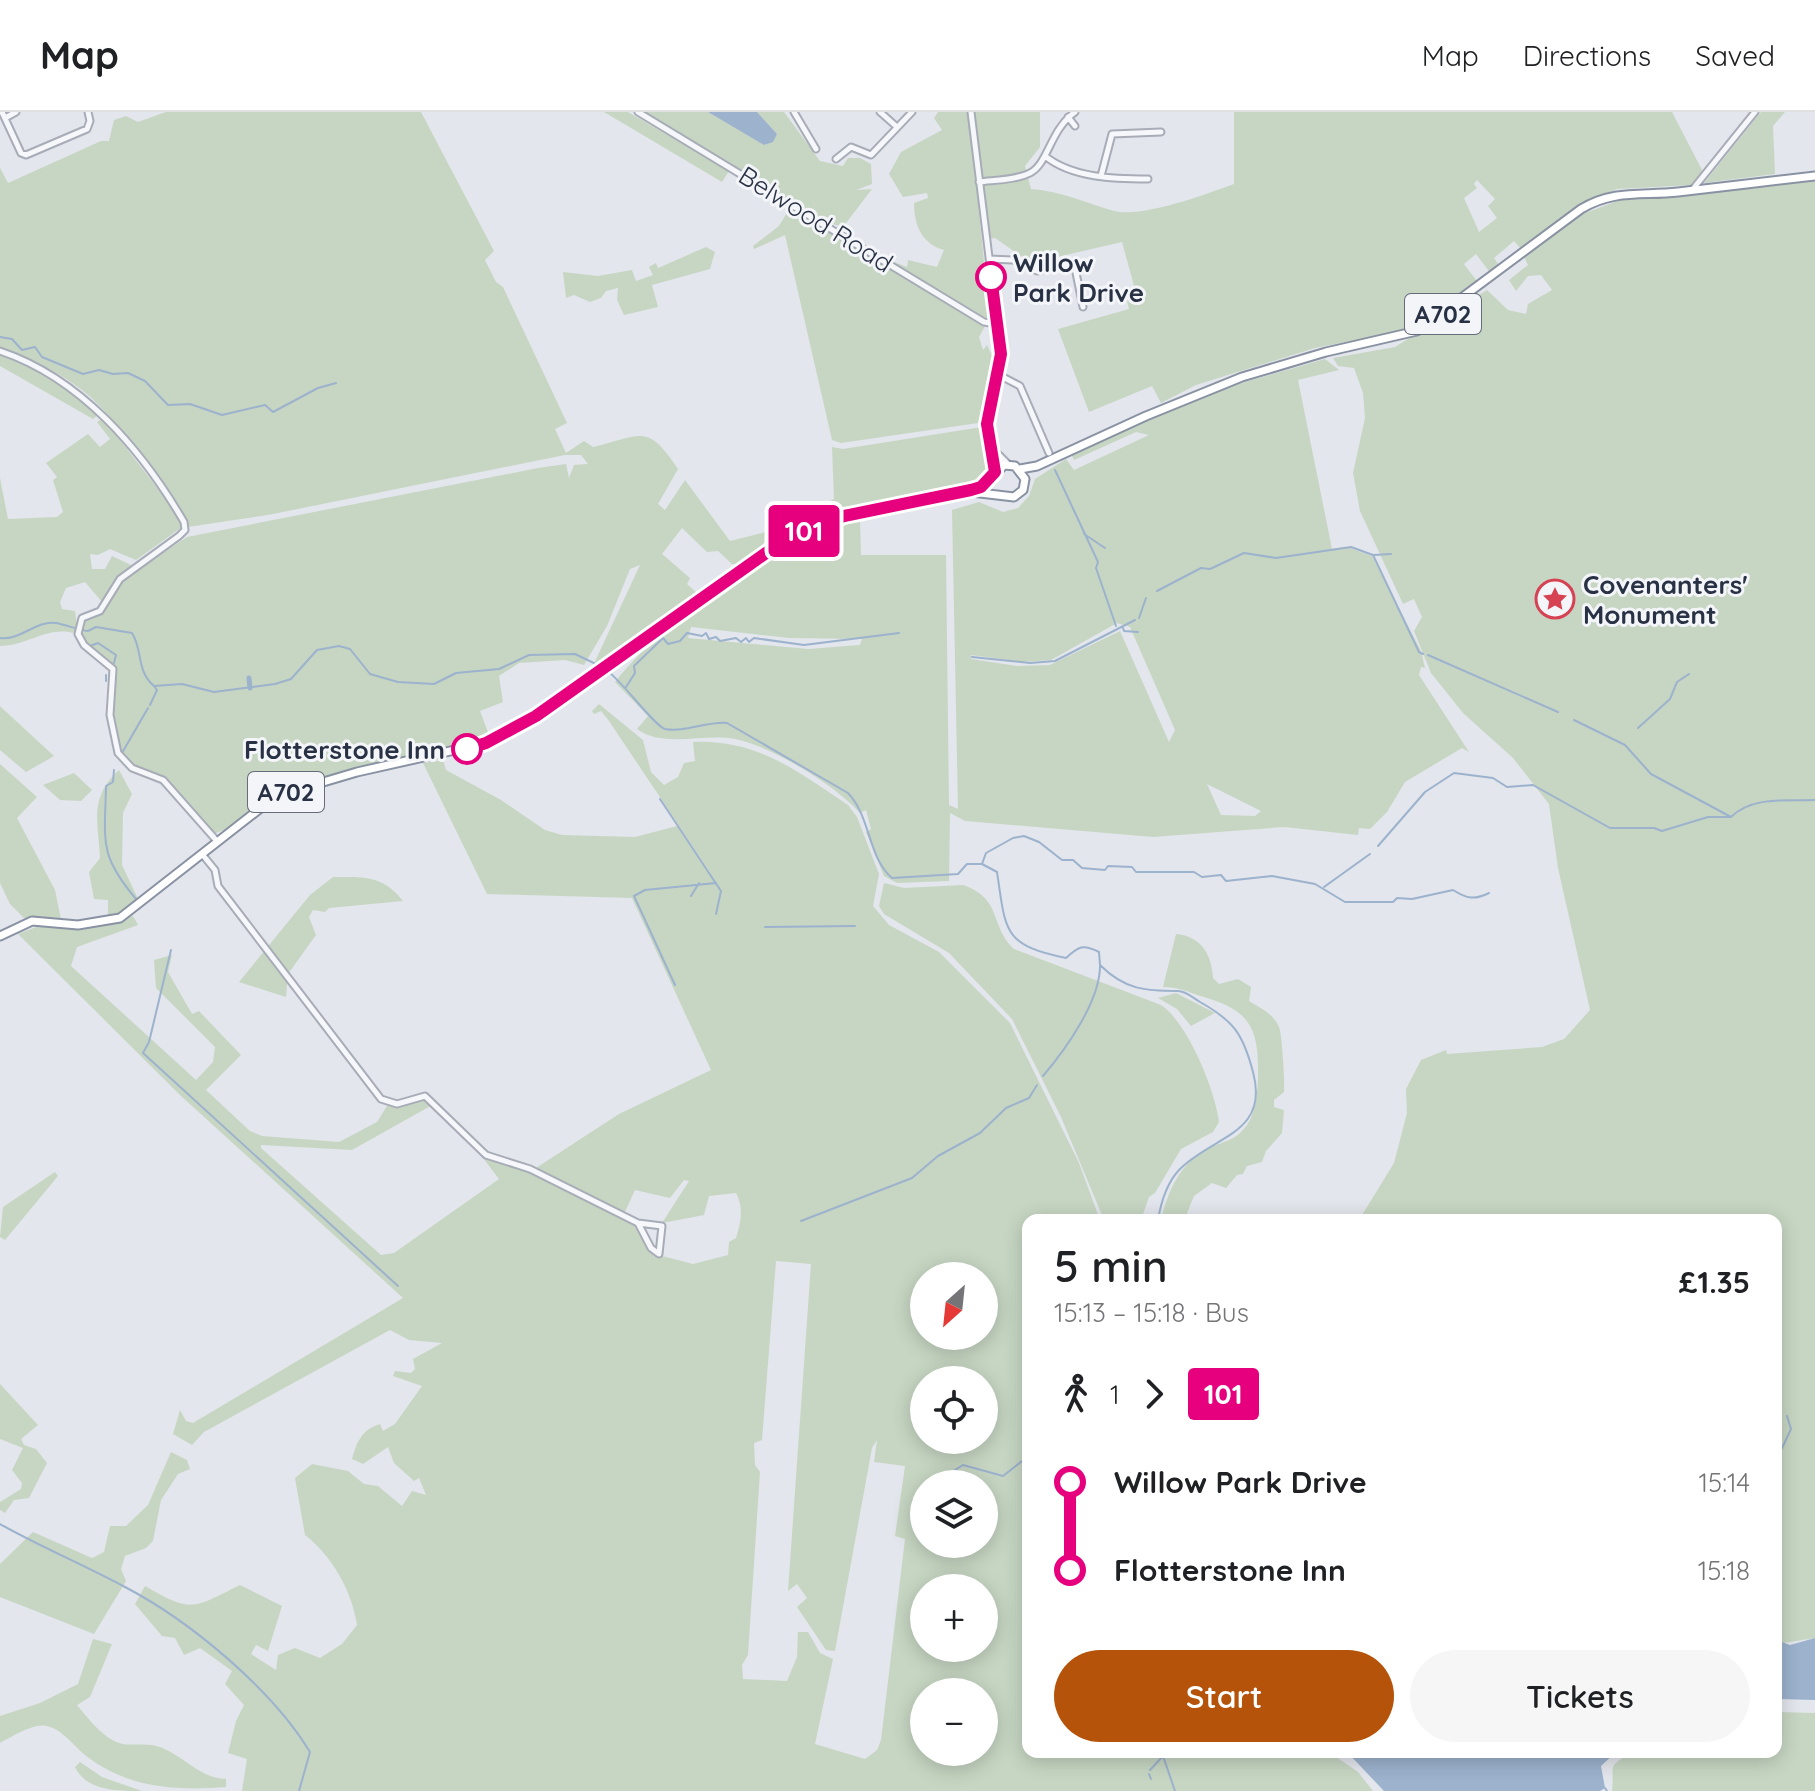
<!DOCTYPE html>
<meta charset="utf-8">
<style>
:root{--surface:#fff;--page:#f6f6f6;--text:#202124;--muted:#757577;--line:#e0e0e0;--accent:#b45309}
body{margin:0;font-family:Quicksand,sans-serif;background:var(--page);color:var(--text);height:100vh;display:flex;flex-direction:column;font-size:30px;white-space:nowrap}
*{box-sizing:border-box;margin:0}
p{font-size:26px;color:var(--muted)}
.icon{flex:none;width:44px;height:44px;fill:none;stroke:currentColor;stroke-width:2;stroke-linecap:round;stroke-linejoin:round}
.map{position:relative;flex:1;overflow:hidden}
.details{position:absolute;left:1022px;top:1102px;width:760px;height:544px;display:flex;flex-direction:column;background:var(--surface);border-radius:16px;box-shadow:0 4px 20px #0003}
.details>*{flex:none}
.badge{padding:0 16px;border-radius:6px;font-size:28px;line-height:52px}
.needle{width:52px;rotate:207deg}
.buttons{position:absolute;left:910px;top:1150px;display:grid;gap:16px}
.buttons a{display:grid;place-items:center;width:88px;height:88px;border-radius:50%;background:var(--surface);box-shadow:0 4px 20px #0003;font-size:40px}
.map>.badge{position:absolute;translate:-50% -50%;box-shadow:0 0 0 4px #fff}
.legs{display:flex;align-items:center;gap:12px;height:88px;padding:0 32px;font-size:26px}
.legs p{margin-inline-start:auto}
.head{display:flex;align-items:center;justify-content:space-between;height:136px;padding:0 32px}
h1{font-size:44px;font-weight:600;line-height:60px}
.primary-button{display:flex;gap:16px;margin-top:auto;padding:16px 32px}
.primary-button a{flex:1;height:92px;border-radius:48px;background:var(--accent);color:#fff;font-size:32px;font-weight:600;line-height:92px;text-align:center}
.primary-button a+a{background:var(--page);color:var(--text)}
ul{padding:0 32px;list-style:none}
li{display:flex;align-items:center;gap:28px;height:88px;font-size:30px}
li i{display:grid;place-items:center;width:12px;height:100%;margin:0 10px;background:currentColor}
li i::after{content:'';width:20px;height:20px;margin:-10px;border:6px solid;border-radius:50%;background:var(--surface)}
li p{margin-inline-start:auto}
li:first-child i{background:linear-gradient(#0000 50%,currentColor 0)}
li:last-child i{background:linear-gradient(currentColor 50%,#0000 0)}
header{display:flex;align-items:center;gap:48px;box-sizing:border-box;height:112px;padding:0 40px;background:var(--surface);border-bottom:2px solid var(--line)}
header strong{font-size:38px}
nav{display:flex;gap:44px;margin-inline-start:auto;font-size:28px}
.map>svg:first-child{display:block}
.green{fill:#c7d6c3;fill-rule:evenodd}
.water{fill:#9cb2cd}
.lines{fill:none;stroke-linecap:round;stroke-linejoin:round}
.stream{stroke:#9cb2cd;stroke-width:2}
.canal{stroke:#9cb2cd;stroke-width:5}
.minor-casing{stroke:#a7acb7;stroke-width:9}
.highway-casing{stroke:#8992a3;stroke-width:11}
.minor{stroke:#f6f7fa;stroke-width:5}
.highway{stroke:#fff;stroke-width:7}
.line-1-casing{stroke:#fff;stroke-width:18}
.line-1{stroke:#e6007e;stroke-width:12}
.stop-1-dot{fill:#fff;stroke:#e6007e;stroke-width:4}
.labels{text-anchor:middle;dominant-baseline:central;stroke-width:6;stroke-linejoin:round;paint-order:stroke}
.shield{fill:#f3f5f9;stroke:#666c7b;stroke-width:2}
.shield-label{font-size:24px;font-weight:bold;fill:#293245}
.street-label{font-size:26px;fill:#293245;stroke:#f3f5f9}
.stop-label{font-size:26px;font-weight:bold;fill:#293245;stroke:#f3f5f9;text-anchor:start}
.poi-label{font-size:26px;font-weight:bold;fill:#293245;stroke:#f3f5f9;text-anchor:start}
</style>
<header>
<strong>Map</strong>
<nav><a>Map</a><a>Directions</a><a>Saved</a></nav>
</header>
<div class="map">
<svg width="1815" height="1679" viewBox="0 0 1815 1679">
<rect width="100%" height="100%" fill="#e3e6ec"/>
<path class="green" d="M166 0H421L494 139 485 148 496 170 503 175 567 311 555 317 566 341 584 329 593 335C643 323 647 311 678 357L658 392 665 398 685 368 730 429 762 421 834 387 832 335 843 337 982 315C984 331 994 356 981 368 968 380 938 377 921 381 855 393 798 417 740 452H732L718 439 707 440 682 416 662 442 690 466 687 472 699 483 591 558 640 453 630 457 607 514 584 553 565 548 519 551 499 564 503 590 480 599 489 623C423 648 352 653 286 677 260 685 236 717 213 722 190 695 169 660 132 654L121 642 114 617V557L88 534 81 521 85 508 102 502 121 469 187 425 538 356 566 352 569 366 574 353 588 352 581 343H565L268 403 188 415C168 375 120 311 87 282 62 261 30 247 0 235V56L8 71 101 29H109L114 8 126 4 138 10Z
M604 0H628L729 59 722 70Z
M645 0H708L765 33 777 22 757 0H784L820 49 843 54 848 46H860L871 52 872 72 856 78 872 77 843 115 826 110Z
M938 0H969L990 209 888 148 907 155 908 148 937 155 944 138C922 132 914 113 914 91L928 86 927 81 903 85 889 62 901 40 942 18 934 6Z
M975 0H1040V35L1025 54 1031 77C1062 79 1085 91 1114 99 1142 106 1207 82 1234 72V0H1672L1703 60 1692 73 1617 77 1593 86 1522 138 1514 129 1494 146 1500 155 1491 162 1476 142 1464 152 1479 172 1412 217 1315 236 1196 273 1161 291 1152 274 1089 300 1058 217 1129 197 1127 189 1136 181 1122 130 1031 151 995 126 989 127ZM1477 68 1495 87 1488 94 1497 106 1479 120 1464 86 1477 76 1474 72Z
M1761 0H1785L1773 14 1775 62 1704 71Z
M1815 69V1526L1776 1532V1108H1359L1394 1051 1407 1001 1406 977 1421 948 1446 938 1447 942 1542 935 1564 927 1590 898 1558 756 1549 692 1513 646 1463 601 1431 561 1414 519 1422 505 1414 487 1403 492 1360 399 1353 361 1365 306 1363 281 1354 256 1338 254 1333 246 1395 235 1487 178 1508 198 1526 202 1528 192 1552 178 1541 163 1528 164 1516 179 1509 168 1528 153 1524 145 1580 103 1620 88Z
M791 94 985 214 979 225 983 238 987 233 997 255 985 310 841 331 832 328 785 123 754 137 753 134 779 114Z
M706 135 715 140 710 157 652 173 658 195 624 203 617 188 618 176 606 179 601 186 590 190 574 183 566 186 563 160 598 164 632 158 636 169 653 163 649 155 656 151 658 156Z
M0 240C37 257 71 274 99 302L93 307 0 254Z
M1325 247 1339 258 1298 268 1332 437 1347 435 1372 444 1421 539 1425 556 1421 555 1419 563 1469 640 1462 636 1405 670 1387 700 1370 717 1359 716 1358 723 1284 715 1153 725 965 709 950 701 949 769 897 771 884 764 866 720 871 717 866 698 860 701C834 672 766 630 728 626 701 623 660 635 637 617L648 604 615 570C665 507 780 422 860 408L861 443H946L949 693 958 697 952 398 979 390 1003 400 1018 396 1029 384 1035 367 1066 347 1074 358 1149 323 1136 320 1074 348 1071 342 1197 284ZM1117 511 1130 515 1175 618 1169 630 1120 519 1050 553 1017 554 971 547V543L1024 550 1051 548ZM691 515 789 526 862 527 860 533 808 537 688 526ZM1207 672 1261 699 1255 704 1221 703Z
M103 306 172 395 182 415 136 448 110 437 98 443 90 442 92 457H105L112 444 131 453 112 472 102 490 85 470 66 476 60 490 62 497 75 499 77 514 73 521C48 514 26 534 0 534V366L8 407 57 405 63 400 53 368 57 365 46 351 88 322 100 335 110 327 97 310Z
M599 592 643 628 651 660 664 673 678 665 684 651 695 649 693 630C757 627 797 659 848 693L857 705 879 762 873 794 889 813 939 840 1010 911 1079 1051 1100 1108H1028V1640H1329L1358 1660 1373 1679H242L247 1647 228 1641 236 1609 244 1593 225 1572 232 1559 200 1536 184 1543 175 1526 162 1524 135 1492 145 1474C193 1502 193 1496 240 1473L282 1494 268 1539 256 1533 251 1542 276 1558 278 1543 295 1536 320 1546 342 1532 357 1513C352 1479 332 1444 305 1423L295 1366 312 1352 348 1359 364 1372 378 1374 402 1394 412 1379 426 1383 419 1366 414 1369 394 1351 388 1335 363 1352 352 1347C357 1330 361 1318 380 1312L383 1319 395 1312 422 1274 393 1264 395 1259 411 1261 415 1257 413 1247 442 1231 409 1228 390 1218 204 1320 192 1333 173 1322 180 1298 186 1309 193 1311 403 1186 180 983 18 822 39 814 83 818 133 804 138 813 77 835 71 854 196 968 213 950 215 935 156 876 154 848 172 843 168 860 192 902 199 899 241 943 206 978 250 1019 262 1024 339 1030 377 1010 387 994 424 987 434 992 352 1038 261 1033V1036L381 1143 394 1141 499 1067 483 1046 530 1060 635 1112 651 1141 693 1152 728 1143 729 1130 736 1126C741 1110 744 1096 736 1081L709 1084 704 1103 662 1111 689 1069 684 1068 670 1086 635 1078 624 1102 536 1056 619 1002 711 958 632 786 487 782 423 651 443 648 446 658 501 688 545 718 562 723 635 725 677 714 718 772 609 609 601 599 594 602 592 599ZM776 1149 811 1152 788 1479 797 1472 807 1486 797 1495 826 1538 835 1539 872 1336 877 1328 874 1350 905 1354 895 1424 905 1427 881 1628 877 1638 865 1647 815 1632 833 1547 820 1541 808 1520H798L797 1545 787 1569 743 1567 742 1553 748 1543 760 1360 755 1353 754 1331 762 1328ZM924 1164H984V1224H924ZM924 1268H984V1328H924ZM924 1372H984V1432H924ZM924 1476H984V1536H924ZM924 1580H984V1640H924Z
M0 594 3 597 54 644 26 660 0 638Z
M0 652 37 685 17 706 55 778 61 807 24 806 10 792 0 771Z
M119 658 132 682 123 701 122 753 139 789 108 807V788L94 787 89 760 100 746C98 708 89 686 119 658Z
M74 661 92 678 81 689 60 688 43 673Z
M333 765C364 765 383 763 403 789L329 796 325 800 313 798 309 805 316 823 288 862 286 885 239 870 310 783Z
M884 771 904 776 963 773C1003 787 989 813 1014 837L1161 893C1188 911 1215 978 1219 1010L1213 1020 1181 1037 1155 1081 1149 1085 1141 1108H1104L1061 1005 1012 907 949 841 884 802 879 794Z
M1176 822C1202 824 1212 844 1213 866L1219 872 1238 867 1251 875 1249 889C1260 896 1274 902 1279 915 1282 921 1285 972 1284 980L1274 988V995L1284 998 1282 1021 1266 1039 1262 1050 1247 1054 1243 1062 1237 1063 1226 1076 1212 1071 1194 1084 1187 1101 1191 1108H1161C1168 1078 1181 1049 1211 1035 1223 1030 1234 1028 1243 1018 1256 1004 1257 984 1258 966 1259 918 1252 899 1204 885 1190 881 1179 875 1163 875Z
M1176 881 1215 901 1191 914 1177 897 1158 886Z
M55 1060 58 1064 5 1128 0 1125 3 1095Z
M0 1272 38 1313 21 1327 24 1333 36 1337 47 1351 29 1386 14 1388 5 1401 0 1398V1390L21 1377 22 1371 12 1358 23 1336 0 1327Z
M171 1340 187 1348 190 1357 178 1362 161 1388 153 1429 146 1436 125 1444 121 1457 126 1469 94 1522 0 1485V1452L33 1420 92 1446 104 1440 110 1414H126L148 1393Z
M93 1527 112 1532 90 1585 77 1593C88 1606 99 1621 114 1629 125 1635 139 1631 152 1633 180 1638 196 1666 226 1667V1675C175 1679 127 1676 85 1643 73 1633 61 1616 46 1614 33 1611 12 1625 0 1631V1604L40 1591 78 1572Z
M1776 1600 1815 1601V1679H1612C1615 1652 1605 1655 1634 1640H1776Z
M80 1650 102 1665 142 1679C117 1679 86 1679 75 1655Z"/>
<path class="water" d="M708 0H757L777 22 773 30 764 33Z
M1815 1526V1588L1776 1587 1777 1528 1790 1533Z
M1347 1640H1616L1601 1654 1605 1676 1600 1679H1384Z"/>
<g class="lines">
<path class="stream" d="M0 225 12 227 22 238 35 235 42 245 83 262 99 258 113 262 128 261 145 269 168 293 190 292 222 303 265 293 273 300 318 276 336 271
M1055 358 1098 450 1096 456 1116 514
M1084 422 1105 436
M1374 443 1391 442
M1157 479 1201 456 1210 457 1244 441 1276 446 1351 435 1373 443 1419 540 1423 542
M1139 506 1146 486
M1123 516 1124 519 1138 520
M0 526C20 529 36 508 56 511 67 513 78 518 88 519L96 515 132 521C143 538 136 559 154 574L182 572 214 580 275 572 291 567 317 538 339 534 350 537 370 562 398 570 434 572 456 561 499 557 529 543 575 542 598 553
M90 534 98 531 116 543 114 551
M1428 543 1558 600
M972 545 1030 551 1055 549 1135 508
M604 556C621 567 654 614 665 617 684 621 707 609 727 611L848 681C871 705 868 746 892 766L958 762 967 752H982L997 760C1006 819 1002 833 1066 846 1079 834 1083 832 1099 840L1100 853C1125 878 1146 879 1178 879 1186 879 1193 886 1200 890 1234 909 1243 922 1253 960 1270 1023 1211 1024 1179 1058 1166 1072 1161 1090 1158 1108
M106 563V569
M626 575 635 561 634 554 663 526 668 532 680 529 687 521 702 524 706 521 709 527 716 525 720 529 736 526 741 530 746 526 749 530 754 526 804 533 899 521
M150 593 157 578 154 574
M1574 608 1625 633 1651 662 1731 705C1752 684 1787 689 1815 688
M1638 616 1670 587 1677 570 1689 562
M122 641 148 596
M114 658 113 670 106 674C105 729 98 742 136 787
M660 687 721 779 716 802
M1378 734 1425 680 1454 661 1493 666 1507 675 1533 673 1610 716H1654L1662 719 1708 705H1731
M982 752 986 741 1013 726 1024 724 1039 730 1062 748H1073L1082 756 1105 758 1108 754 1132 755 1136 760H1194L1202 765 1221 763 1226 769 1272 764 1315 772 1345 790H1393L1397 786 1412 787 1453 778C1467 787 1475 788 1489 781
M1324 775 1370 742
M691 784 699 771
M765 815 855 814
M171 838 149 930 143 941 398 1174
M675 873 634 784 645 778 716 771
M1043 964C1066 937 1100 889 1100 854
M801 1109 912 1066 938 1044 980 1021 1006 996 1029 986 1037 973
M1776 1349 1791 1317 1787 1304
M955 1358 963 1353 1003 1364 1022 1349 1028 1353
M935 1372 946 1364
M913 1388 924 1380
M0 1412C41 1435 84 1453 125 1475 190 1509 272 1577 310 1640L299 1679
M1776 1460V1476
M1150 1658 1163 1644 1175 1679
M1149 1662 1151 1667
M1605 1676 1607 1679"/>
<path class="canal" d="M249 566 250 576"/>
<defs>
<path id="minor" d="M2 0 21 41 26 43 87 17 90 9 88 0
M638 0 984 210 996 212
M794 0 816 37
M880 0 897 15
M971 0 1001 242 987 312 995 360
M7 5 16 0
M1068 5 1075 14
M1045 44C1072 66 1115 67 1148 67
M836 47 851 35 871 43 912 0
M1101 64 1112 22 1161 20
M979 70C995 68 1016 68 1030 61 1048 52 1050 18 1075 0
M1693 77 1755 0
M989 147 1013 148 1037 159 1074 151 1083 195
M0 239C81 266 142 338 184 410L185 418 179 424 120 467 100 499 82 506 78 522 84 533 113 557 110 603 118 641 132 656 163 668 216 728
M999 263 1020 274 1049 341
M992 336 1009 353
M202 742 215 758 218 774 381 987 397 992 425 984 486 1043 530 1057 638 1111 662 1114 659 1142 651 1136 638 1111"/>
<path id="highway" d="M1020 357 1037 354 1146 304 1242 265 1326 240 1417 219 1581 97C1614 77 1643 84 1678 80 1724 75 1769 69 1815 64
M0 824 32 809 78 813 120 806 276 684 357 660 486 631 510 620 747 453 798 422 844 404 963 379 1014 385 1023 378 1025 367 1015 354 1004 353 987 371 971 378"/>
</defs>
<use href="#minor" class="minor-casing"/>
<use href="#highway" class="highway-casing"/>
<use href="#minor" class="minor"/>
<use href="#highway" class="highway"/>
</g>
<g class="lines">
<defs>
<path id="line-1" d="M467 637 486 631 536 604 783 429 844 404 971 378 981 375 995 360 987 312 1001 242 991 165"/>
</defs>
<use href="#line-1" class="line-1-casing"/>
<use href="#line-1" class="line-1"/>
</g>
<defs>
<symbol id="sight-ring" viewBox="-11 -11 22 22"><circle r="9.5" fill="#f3f5f9" stroke="#d74253" stroke-width="1.5"/><path d="M0-6L1.8-2.2L6-1.7L2.9 1.2L3.7 5.4L0 3.3L-3.7 5.4L-2.9 1.2L-6-1.7L-1.8-2.2Z" fill="#d74253"/></symbol>
</defs>
<g fill-rule="evenodd">
<use href="#sight-ring" x="1533" y="465" width="44" height="44"/>
</g>
<g class="stop-1-dot">
<circle cx="991" cy="165" r="14"/>
<circle cx="467" cy="637" r="14"/>
</g>
<g class="labels">
<g class="shield">
<rect x="1405" y="182" width="76" height="40" rx="6"/>
<rect x="248" y="660" width="76" height="40" rx="6"/>
</g>
<g class="shield-label">
<text x="1443" y="202">A702</text>
<text x="286" y="680">A702</text>
</g>
<g class="street-label">
<text transform="translate(816 107) rotate(32)">Belwood Road</text>
</g>
<g class="stop-label">
<text x="1013" y="150">Willow<tspan x="1013" dy="30">Park Drive</tspan></text>
<text x="445" y="637" text-anchor="end">Flotterstone Inn</text>
</g>
<g class="poi-label">
<text x="1583" y="472">Covenanters'<tspan x="1583" dy="30">Monument</tspan></text>
</g>
</g>
</svg>
<div class="buttons">
<a><svg class="needle" viewBox="-14 -14 28 28"><path d="M0-13l5 13h-10z" fill="#e53935"/><path d="M0 13l5-13h-10z" fill="#757577"/></svg></a>
<a><svg class="icon" aria-label="locate" viewBox="0 0 24 24"><circle cx="12" cy="12" r="6"/><path d="M12 2v4M12 18v4M2 12h4M18 12h4"/></svg></a>
<a><svg class="icon" aria-label="layers" viewBox="0 0 24 24"><path d="M12 4l9 5-9 5-9-5zM3 14l9 5 9-5"/></svg></a>
<a>+</a>
<a>−</a>
</div>
<b class="badge" style="left:804px;top:419px;background:#e6007e;color:#fff">101</b>
<section class="details">
<div class="head"><div><h1>5 min</h1><p>15:13 – 15:18 · Bus</p></div><b>£1.35</b></div>
<div class="legs"><svg class="icon" aria-label="walk" viewBox="0 0 24 24"><circle cx="13" cy="4" r="2"/><path d="M13 8l-2 6 4 7M11 14l-3 7M7 12l3-4h3l4 4"/></svg>1<svg class="icon" aria-label="forward" viewBox="0 0 24 24"><path d="M9 5l7 7-7 7"/></svg><b class="badge" style="background:#e6007e;color:#fff">101</b></div>
<ul>
<li><i style="color:#e6007e"></i><b>Willow Park Drive</b><p>15:14</p></li>
<li><i style="color:#e6007e"></i><b>Flotterstone Inn</b><p>15:18</p></li>
</ul>
<div class="primary-button"><a>Start</a><a>Tickets</a></div>
</section>
</div>
